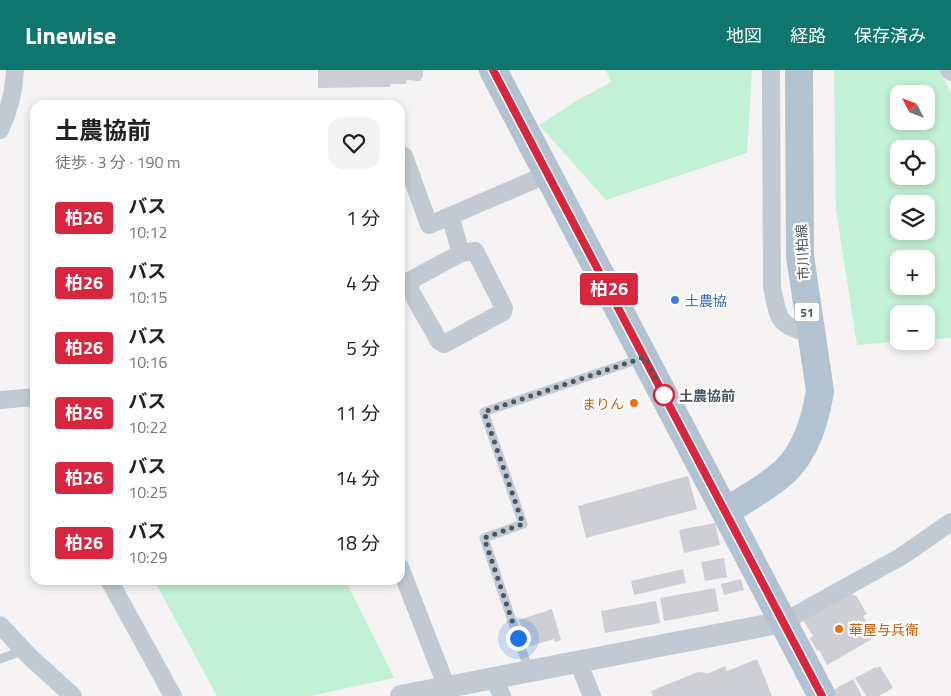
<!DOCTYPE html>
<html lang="ja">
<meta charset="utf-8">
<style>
:root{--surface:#fff;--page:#f2f2f2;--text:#222;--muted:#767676;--accent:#0f766e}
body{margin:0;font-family:"Titillium Web","Noto Sans JP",sans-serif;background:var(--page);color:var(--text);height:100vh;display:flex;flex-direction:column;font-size:19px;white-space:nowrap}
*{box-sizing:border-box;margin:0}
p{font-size:16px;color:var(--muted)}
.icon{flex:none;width:28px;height:28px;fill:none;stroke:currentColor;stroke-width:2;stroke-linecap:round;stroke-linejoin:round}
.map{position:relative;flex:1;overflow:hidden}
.panel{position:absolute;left:30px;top:30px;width:375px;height:485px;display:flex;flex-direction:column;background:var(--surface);border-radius:15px;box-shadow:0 2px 8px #0003}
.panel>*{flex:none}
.badge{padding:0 10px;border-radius:4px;font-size:18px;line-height:32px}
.needle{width:32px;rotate:312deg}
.controls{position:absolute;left:890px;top:15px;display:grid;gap:10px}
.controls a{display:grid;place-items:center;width:45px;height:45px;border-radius:10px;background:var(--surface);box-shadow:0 2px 8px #0003;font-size:25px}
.you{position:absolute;width:25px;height:25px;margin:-12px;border:4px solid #fff;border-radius:50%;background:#1a73e8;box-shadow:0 0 0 8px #1a73e833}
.map>.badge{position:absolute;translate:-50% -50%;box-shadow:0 0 0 2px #fff}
.round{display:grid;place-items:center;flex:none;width:52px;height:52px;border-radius:15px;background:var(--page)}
.overview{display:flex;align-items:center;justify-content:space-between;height:85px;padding:0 25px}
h1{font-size:24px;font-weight:700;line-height:38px}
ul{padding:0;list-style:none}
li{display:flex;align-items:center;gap:15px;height:65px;padding:0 25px}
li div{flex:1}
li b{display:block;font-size:19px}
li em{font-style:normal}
li .badge{min-width:55px;font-weight:700;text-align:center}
header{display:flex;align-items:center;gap:30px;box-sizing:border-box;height:70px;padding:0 25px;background:var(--accent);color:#fff}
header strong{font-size:24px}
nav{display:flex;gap:28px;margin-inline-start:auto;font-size:18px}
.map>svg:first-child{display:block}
.green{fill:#c3f1d5;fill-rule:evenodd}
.building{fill:#cdcfd5}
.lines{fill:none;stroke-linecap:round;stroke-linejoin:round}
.service{stroke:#c1cad2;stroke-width:9}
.minor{stroke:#c1cad2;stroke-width:18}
.tertiary{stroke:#c1cad2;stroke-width:22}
.primary{stroke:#b3c2d1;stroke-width:28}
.line-casing{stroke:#fff;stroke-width:11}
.line{stroke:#d7263d;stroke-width:8}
.walk{stroke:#4a5661;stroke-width:5;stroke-dasharray:0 9}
.shop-dot{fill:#3f7fe0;stroke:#fff;stroke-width:2}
.stop-dot{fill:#fff;stroke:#d7263d;stroke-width:2.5}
.food-dot{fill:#e8710a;stroke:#fff;stroke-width:2}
.labels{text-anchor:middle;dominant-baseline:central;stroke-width:4.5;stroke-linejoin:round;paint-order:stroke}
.shield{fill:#fff;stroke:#808990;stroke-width:1}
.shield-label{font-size:12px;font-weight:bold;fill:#4a5661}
.street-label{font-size:14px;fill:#4a5661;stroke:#fff}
.shop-label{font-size:14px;fill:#366cbe;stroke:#fff;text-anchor:start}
.stop-label{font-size:14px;font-weight:bold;fill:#4a5661;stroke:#fff;text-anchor:start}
.food-label{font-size:14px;fill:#c56008;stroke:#fff;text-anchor:end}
</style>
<header>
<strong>Linewise</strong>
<nav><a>地図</a><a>経路</a><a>保存済み</a></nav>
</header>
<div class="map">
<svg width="951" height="626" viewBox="0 0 951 626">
<rect width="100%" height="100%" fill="#f5f3f3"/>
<path class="green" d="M606 0H752L747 83 606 130 539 55 573 33 611 12Z
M834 0H940L951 23V268L926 270V244H899V271H907L857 275 836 140ZM899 24H926V51H899ZM899 79H926V106H899ZM899 134H926V161H899ZM899 189H926V216H899Z
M154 510H345L394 608 310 626H217Z"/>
<path class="building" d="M318 0H423V6L420 11 407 10 406 14H391L390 17 318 18Z
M688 406 697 439 586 468 578 436Z
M715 453 720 475 684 483 679 460Z
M724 488 727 507 705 511 701 492Z
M683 499 686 513 634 525 631 511Z
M741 509 744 520 724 525 721 514Z
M715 518 719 541 664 551 660 528Z
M852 523 854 526 856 525 867 544 863 546 869 557 873 555 879 565 827 595 819 580 817 581 810 568 813 566 803 550Z
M656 531 660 553 605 563 601 541Z
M552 539 561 570 555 572 554 569 528 577 519 550Z
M757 589 772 626H653L651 621 698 602 709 603 725 596 727 601Z
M880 596 893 618 879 626H866L855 608 876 597 877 598Z
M853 609 862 626H837L833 620Z"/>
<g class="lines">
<path class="service" d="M0 589 24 580
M529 601 484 468 523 454 484 342 642 288"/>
<path class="minor" d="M771 0 772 217C779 250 776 254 811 264
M949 0 951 2
M0 60C9 41 14 21 15 0
M404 86 429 155 548 104
M450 146 461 183 475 181 504 238 503 242 444 274 439 271 410 220 411 210 461 183
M0 330 35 327
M400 497 447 618
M109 510 173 626
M783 552 902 486 951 452
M0 555 30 587 73 626
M578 592 592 626
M494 608 502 626"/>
<path class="tertiary" d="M401 626 783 552"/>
<path class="primary" d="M493 0 822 626
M725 442C742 431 761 421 777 408 804 388 815 353 820 321L800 186 799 0"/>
</g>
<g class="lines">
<defs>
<path id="line" d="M493 0 822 626"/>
</defs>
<use href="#line" class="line-casing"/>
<use href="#line" class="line"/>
<path class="walk" d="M518 568 484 468 523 454 484 342 645 287 664 325"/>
</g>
<circle class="shop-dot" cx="675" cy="230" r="5"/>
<circle class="stop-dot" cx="664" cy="325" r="10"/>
<g class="food-dot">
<circle cx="634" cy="333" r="5"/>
<circle cx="839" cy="559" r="5"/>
</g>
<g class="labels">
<rect class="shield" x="794.5" y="232.5" width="25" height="19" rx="4"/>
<g class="shield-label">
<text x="807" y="242">51</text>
</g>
<g class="street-label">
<text transform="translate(802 182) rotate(-93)">市川柏線</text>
</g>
<g class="shop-label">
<text x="685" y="230">土農協</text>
</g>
<g class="stop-label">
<text x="679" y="325">土農協前</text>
</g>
<g class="food-label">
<text x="624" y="333">まりん</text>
<text x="849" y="559" text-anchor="start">華屋与兵衛</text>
</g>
</g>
</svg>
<div class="controls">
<a><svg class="needle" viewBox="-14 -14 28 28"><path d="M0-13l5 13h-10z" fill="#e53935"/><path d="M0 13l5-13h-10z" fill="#767676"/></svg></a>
<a><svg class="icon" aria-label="locate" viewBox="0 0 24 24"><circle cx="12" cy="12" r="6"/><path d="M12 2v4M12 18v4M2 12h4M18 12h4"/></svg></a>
<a><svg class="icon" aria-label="layers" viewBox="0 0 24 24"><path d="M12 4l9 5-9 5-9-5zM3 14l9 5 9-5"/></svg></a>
<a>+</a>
<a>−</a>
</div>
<div class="you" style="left:518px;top:568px"></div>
<b class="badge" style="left:609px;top:219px;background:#d7263d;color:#fff">柏26</b>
<section class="panel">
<div class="overview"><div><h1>土農協前</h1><p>徒歩 · 3 分 · 190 m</p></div><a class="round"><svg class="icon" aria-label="heart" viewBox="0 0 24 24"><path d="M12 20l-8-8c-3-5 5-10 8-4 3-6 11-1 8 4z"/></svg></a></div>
<ul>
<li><span class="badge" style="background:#d7263d;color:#fff">柏26</span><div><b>バス</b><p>10:12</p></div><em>1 分</em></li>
<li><span class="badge" style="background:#d7263d;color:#fff">柏26</span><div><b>バス</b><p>10:15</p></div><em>4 分</em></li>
<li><span class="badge" style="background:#d7263d;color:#fff">柏26</span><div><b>バス</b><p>10:16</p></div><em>5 分</em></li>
<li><span class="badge" style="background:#d7263d;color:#fff">柏26</span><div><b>バス</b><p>10:22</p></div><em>11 分</em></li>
<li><span class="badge" style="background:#d7263d;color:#fff">柏26</span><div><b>バス</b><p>10:25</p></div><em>14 分</em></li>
<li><span class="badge" style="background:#d7263d;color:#fff">柏26</span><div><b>バス</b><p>10:29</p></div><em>18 分</em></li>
</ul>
</section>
</div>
